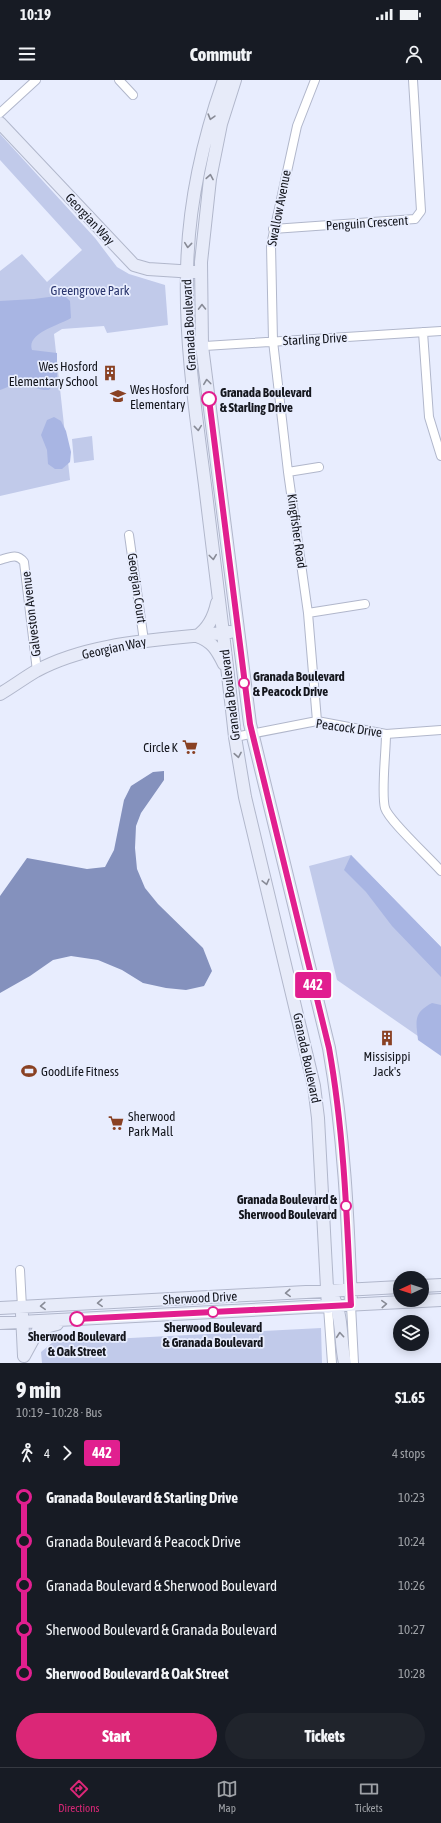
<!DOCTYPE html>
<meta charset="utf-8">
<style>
:root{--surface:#171b24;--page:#20242c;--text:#f1f3f6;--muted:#9ea1a6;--line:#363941;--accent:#db2777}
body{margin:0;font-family:"Asap Condensed",sans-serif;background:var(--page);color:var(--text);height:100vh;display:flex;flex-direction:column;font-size:15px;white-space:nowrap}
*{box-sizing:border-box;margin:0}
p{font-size:13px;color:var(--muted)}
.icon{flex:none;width:22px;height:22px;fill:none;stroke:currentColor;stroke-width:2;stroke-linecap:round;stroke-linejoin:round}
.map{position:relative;height:1283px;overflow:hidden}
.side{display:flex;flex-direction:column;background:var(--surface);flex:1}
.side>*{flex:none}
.badge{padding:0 8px;border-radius:3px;font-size:14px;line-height:26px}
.needle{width:26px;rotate:267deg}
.buttons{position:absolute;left:393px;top:1191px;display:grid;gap:8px}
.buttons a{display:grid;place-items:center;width:36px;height:36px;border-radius:50%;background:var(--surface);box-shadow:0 2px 10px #0003;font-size:20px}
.map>.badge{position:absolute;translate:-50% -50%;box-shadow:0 0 0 2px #fff}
.legs{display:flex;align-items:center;gap:6px;height:44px;padding:0 16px;font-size:13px}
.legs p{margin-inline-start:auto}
.summary{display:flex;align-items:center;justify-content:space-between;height:68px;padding:0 16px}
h1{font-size:22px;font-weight:800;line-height:30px}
.button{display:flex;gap:8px;margin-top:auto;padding:8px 16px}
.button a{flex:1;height:46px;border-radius:24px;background:var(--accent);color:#fff;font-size:16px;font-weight:800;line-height:46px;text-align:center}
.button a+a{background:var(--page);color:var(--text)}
ul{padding:0 16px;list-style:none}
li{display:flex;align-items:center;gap:14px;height:44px;font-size:15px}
li i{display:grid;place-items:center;width:6px;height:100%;margin:0 5px;background:currentColor}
li i::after{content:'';width:10px;height:10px;margin:-5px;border:3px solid;border-radius:50%;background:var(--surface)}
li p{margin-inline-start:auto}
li:first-child i{background:linear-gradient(#0000 50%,currentColor 0)}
li:last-child i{background:linear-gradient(currentColor 50%,#0000 0)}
.status{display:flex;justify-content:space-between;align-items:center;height:28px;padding:0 20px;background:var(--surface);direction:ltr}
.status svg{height:11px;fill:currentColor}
header{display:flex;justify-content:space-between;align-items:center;height:52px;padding:0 16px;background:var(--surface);font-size:18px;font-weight:800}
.tab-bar{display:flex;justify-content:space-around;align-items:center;height:56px;border-top:1px solid var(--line);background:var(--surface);font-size:11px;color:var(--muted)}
.tab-bar a{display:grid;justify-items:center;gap:2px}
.tab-bar .on{color:var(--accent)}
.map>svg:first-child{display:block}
.green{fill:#c1caea}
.forest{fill:#a8b5e3}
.water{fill:#8491bd}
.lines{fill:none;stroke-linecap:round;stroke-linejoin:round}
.street-casing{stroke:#b1b7cb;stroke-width:10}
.secondary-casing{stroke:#b1b7cb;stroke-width:14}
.street{stroke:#fff;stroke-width:8}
.secondary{stroke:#e7ebf9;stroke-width:12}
.oneway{stroke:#888b96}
.line-1-casing{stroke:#fff;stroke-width:9}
.line-1{stroke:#e11f8f;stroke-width:6}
.stop-1-dot{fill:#fff;stroke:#e11f8f;stroke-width:2}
.labels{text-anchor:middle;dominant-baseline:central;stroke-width:3.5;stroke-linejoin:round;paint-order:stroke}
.street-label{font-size:13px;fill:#14161d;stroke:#e8edfe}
.park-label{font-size:13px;fill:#2b366e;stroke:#e8edfe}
.poi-label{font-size:13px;fill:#14161d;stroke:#e8edfe;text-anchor:start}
.stop-label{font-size:13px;font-weight:bold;fill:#14161d;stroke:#e8edfe;text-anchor:start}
</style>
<div class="status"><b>10:19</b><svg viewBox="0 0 49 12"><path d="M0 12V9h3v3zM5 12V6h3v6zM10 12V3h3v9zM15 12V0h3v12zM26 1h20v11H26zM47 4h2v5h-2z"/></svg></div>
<header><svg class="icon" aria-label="menu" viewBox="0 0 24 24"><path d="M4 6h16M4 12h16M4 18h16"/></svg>Commutr<svg class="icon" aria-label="person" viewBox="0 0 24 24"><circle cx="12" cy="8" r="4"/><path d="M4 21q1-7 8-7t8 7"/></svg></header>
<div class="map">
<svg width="441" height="1283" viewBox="0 0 441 1283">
<rect width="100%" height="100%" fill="#e8edfe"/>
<path class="green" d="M0 54 95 158 117 187 129 194 165 205 168 245 107 253 104 246 62 249 54 254 70 400 0 416V191L22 174 47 202 82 170 0 80Z
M92 356 94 380 74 383 72 359Z
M351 775 441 867V972L337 900 309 786Z
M321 1248 322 1283H42L41 1272 53 1262Z"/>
<path class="forest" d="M64 215 70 221 71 238C60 245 26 253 32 270L57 273V300L49 310C37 311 30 303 18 304 13 304 6 308 0 310V221L34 219Z
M54 337 61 341 66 351 71 372 70 382 62 389H55L48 384 47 370 41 355 47 340Z
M351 775 441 867V897L392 846 366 812 344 790Z
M432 923 441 925V976L418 960C416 941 413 933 432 923Z"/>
<path class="water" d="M164 691V700L141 733 136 746 135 768 137 789 145 808 158 824 203 868 212 891 204 906 186 910 166 908 143 903 122 890 98 880 71 876 53 880 30 896 0 913V816L27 778 87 789 105 787 114 770 124 720 131 706 153 692Z"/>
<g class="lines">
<defs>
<path id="street" d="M119 0 133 15
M315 0 297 46 271 165 273 261 288 392 308 533 317 641
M0 33 36 0
M273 149 415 139 421 131 413 0
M423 252 429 337 441 376
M189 267 441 251
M288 392 319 387
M129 455 144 561
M0 480C10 477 17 473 24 482L37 591
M308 533 365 524
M386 654C386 672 381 713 385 728 389 741 430 778 441 791
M235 657 317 641 386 654 441 650
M20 1190 22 1227
M351 1225 354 1283
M328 1227 332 1283"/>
<path id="secondary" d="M224 0C202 62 188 127 187 192 185 264 196 335 205 405 215 489 226 573 235 657L245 717 314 1006 318 1038 328 1227
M235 0 221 44 210 99 201 182 202 266 250 644 329 968C344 1053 348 1139 351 1225
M0 43 134 185 148 189 195 192
M197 556C212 561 217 570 224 584
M197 556C209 548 214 537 217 523
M0 614C12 607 24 598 36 591 93 560 168 560 230 552
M422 1206 441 1205
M334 1219C343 1239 340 1263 345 1283
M0 1228 400 1207
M22 1234 24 1276
M0 1243 441 1220
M24 1276 37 1252 46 1247 57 1244"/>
</defs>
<use href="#street" class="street-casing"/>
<use href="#secondary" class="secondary-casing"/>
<use href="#street" class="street"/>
<use href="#secondary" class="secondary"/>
</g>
<defs><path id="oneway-chevron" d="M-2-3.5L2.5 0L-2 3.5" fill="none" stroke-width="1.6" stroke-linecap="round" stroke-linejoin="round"/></defs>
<g class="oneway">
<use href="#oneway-chevron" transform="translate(211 37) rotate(106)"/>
<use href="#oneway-chevron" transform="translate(210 97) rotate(-80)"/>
<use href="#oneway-chevron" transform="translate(188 165) rotate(96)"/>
<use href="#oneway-chevron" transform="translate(202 227) rotate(-91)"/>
<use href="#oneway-chevron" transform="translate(207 302) rotate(-97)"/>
<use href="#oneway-chevron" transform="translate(198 348) rotate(84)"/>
<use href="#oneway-chevron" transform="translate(213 477) rotate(83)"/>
<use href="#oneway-chevron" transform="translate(238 675) rotate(80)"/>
<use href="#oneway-chevron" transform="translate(266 802) rotate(76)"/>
<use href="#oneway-chevron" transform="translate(288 1213) rotate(177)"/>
<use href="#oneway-chevron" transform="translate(100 1223) rotate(177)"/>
<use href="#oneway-chevron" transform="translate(384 1224) rotate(-3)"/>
<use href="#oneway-chevron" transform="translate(43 1226) rotate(177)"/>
<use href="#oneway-chevron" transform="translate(340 1255) rotate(-95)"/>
</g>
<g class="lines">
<defs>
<path id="line-1" d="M77 1239 351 1225C347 1139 344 1052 329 968L250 644 209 319"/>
</defs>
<use href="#line-1" class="line-1-casing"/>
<use href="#line-1" class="line-1"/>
</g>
<defs>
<symbol id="building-bare" viewBox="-9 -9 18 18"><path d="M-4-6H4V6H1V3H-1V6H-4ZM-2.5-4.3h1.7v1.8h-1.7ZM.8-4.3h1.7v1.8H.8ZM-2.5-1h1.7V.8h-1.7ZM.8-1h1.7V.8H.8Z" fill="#894123" stroke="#e8edfe" stroke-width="2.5" paint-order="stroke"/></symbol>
<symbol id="school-bare" viewBox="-9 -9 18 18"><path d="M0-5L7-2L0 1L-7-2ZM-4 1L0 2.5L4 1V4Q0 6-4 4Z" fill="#894123" stroke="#e8edfe" stroke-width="2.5" paint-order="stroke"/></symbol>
<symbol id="supermarket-bare" viewBox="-9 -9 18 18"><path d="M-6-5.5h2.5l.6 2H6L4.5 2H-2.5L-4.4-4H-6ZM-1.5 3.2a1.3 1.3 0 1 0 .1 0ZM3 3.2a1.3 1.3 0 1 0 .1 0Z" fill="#894123" stroke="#e8edfe" stroke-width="2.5" paint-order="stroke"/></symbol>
<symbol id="stadium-bare" viewBox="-9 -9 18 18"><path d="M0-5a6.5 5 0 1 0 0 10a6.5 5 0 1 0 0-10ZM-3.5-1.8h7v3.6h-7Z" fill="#894123" stroke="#e8edfe" stroke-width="2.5" paint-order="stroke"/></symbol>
</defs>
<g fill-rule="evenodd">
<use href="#building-bare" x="99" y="282" width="22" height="22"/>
<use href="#school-bare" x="107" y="305" width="22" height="22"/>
<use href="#supermarket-bare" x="179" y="656" width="22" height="22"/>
<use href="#building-bare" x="376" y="947" width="22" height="22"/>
<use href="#stadium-bare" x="18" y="980" width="22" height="22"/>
<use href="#supermarket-bare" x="105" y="1032" width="22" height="22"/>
</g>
<g class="stop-1-dot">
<circle cx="209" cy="319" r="7"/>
<circle cx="244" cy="603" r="5"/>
<circle cx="346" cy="1126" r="5"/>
<circle cx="213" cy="1232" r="5"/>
<circle cx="77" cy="1239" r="7"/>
</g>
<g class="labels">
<g class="street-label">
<text transform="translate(279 128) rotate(-79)">Swallow Avenue</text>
<text transform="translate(90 139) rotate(47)">Georgian Way</text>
<text transform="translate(367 143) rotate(-4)">Penguin Crescent</text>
<text transform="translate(189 245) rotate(-93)">Granada Boulevard</text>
<text transform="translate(315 259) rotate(-3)">Starling Drive</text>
<text transform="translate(297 451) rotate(82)">Kingfisher Road</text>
<text transform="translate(137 508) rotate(82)">Georgian Court</text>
<text transform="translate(31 534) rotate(-97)">Galveston Avenue</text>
<text transform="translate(114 568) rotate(-12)">Georgian Way</text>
<text transform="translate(230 615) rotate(-97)">Granada Boulevard</text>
<text transform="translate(349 648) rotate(8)">Peacock Drive</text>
<text transform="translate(307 978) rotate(78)">Granada Boulevard</text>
<text transform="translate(200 1218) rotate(-3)">Sherwood Drive</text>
</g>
<g class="park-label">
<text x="90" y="210">Greengrove Park</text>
</g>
<g class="poi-label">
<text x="98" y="286" text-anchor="end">Wes Hosford<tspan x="98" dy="15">Elementary School</tspan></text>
<text x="130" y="309">Wes Hosford<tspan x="130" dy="15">Elementary</tspan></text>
<text x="178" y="667" text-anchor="end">Circle K</text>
<text x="387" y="976" text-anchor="middle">Missisippi<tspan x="387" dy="15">Jack's</tspan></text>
<text x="41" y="991">GoodLife Fitness</text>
<text x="128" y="1036">Sherwood<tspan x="128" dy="15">Park Mall</tspan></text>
</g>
<g class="stop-label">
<text x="220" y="312">Granada Boulevard<tspan x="220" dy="15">&amp; Starling Drive</tspan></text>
<text x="253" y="596">Granada Boulevard<tspan x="253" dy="15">&amp; Peacock Drive</tspan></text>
<text x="337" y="1119" text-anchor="end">Granada Boulevard &amp;<tspan x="337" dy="15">Sherwood Boulevard</tspan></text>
<text x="213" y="1247" text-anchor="middle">Sherwood Boulevard<tspan x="213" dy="15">&amp; Granada Boulevard</tspan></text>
<text x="77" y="1256" text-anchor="middle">Sherwood Boulevard<tspan x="77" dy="15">&amp; Oak Street</tspan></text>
</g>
</g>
</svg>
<div class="buttons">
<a><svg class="needle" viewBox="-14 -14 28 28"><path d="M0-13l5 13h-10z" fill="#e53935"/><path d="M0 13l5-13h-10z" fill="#9ea1a6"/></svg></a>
<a><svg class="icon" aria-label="layers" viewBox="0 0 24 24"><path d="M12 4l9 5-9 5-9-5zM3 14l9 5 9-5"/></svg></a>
</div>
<b class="badge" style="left:313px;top:905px;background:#e11f8f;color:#fff">442</b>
</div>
<section class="side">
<div class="summary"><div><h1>9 min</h1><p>10:19 – 10:28 · Bus</p></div><b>$1.65</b></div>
<div class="legs"><svg class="icon" aria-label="walk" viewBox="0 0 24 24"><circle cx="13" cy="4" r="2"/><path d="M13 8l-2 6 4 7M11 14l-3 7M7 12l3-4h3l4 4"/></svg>4<svg class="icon" aria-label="forward" viewBox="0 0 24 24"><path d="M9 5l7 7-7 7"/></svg><b class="badge" style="background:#e11f8f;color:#fff">442</b><p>4 stops</p></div>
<ul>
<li><i style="color:#e11f8f"></i><b>Granada Boulevard &amp; Starling Drive</b><p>10:23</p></li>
<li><i style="color:#e11f8f"></i><span>Granada Boulevard &amp; Peacock Drive</span><p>10:24</p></li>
<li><i style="color:#e11f8f"></i><span>Granada Boulevard &amp; Sherwood Boulevard</span><p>10:26</p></li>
<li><i style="color:#e11f8f"></i><span>Sherwood Boulevard &amp; Granada Boulevard</span><p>10:27</p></li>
<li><i style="color:#e11f8f"></i><b>Sherwood Boulevard &amp; Oak Street</b><p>10:28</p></li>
</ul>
<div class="button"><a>Start</a><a>Tickets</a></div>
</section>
<nav class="tab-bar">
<a class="on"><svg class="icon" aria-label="directions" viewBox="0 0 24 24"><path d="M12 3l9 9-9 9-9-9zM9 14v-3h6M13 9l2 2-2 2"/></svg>Directions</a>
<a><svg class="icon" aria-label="map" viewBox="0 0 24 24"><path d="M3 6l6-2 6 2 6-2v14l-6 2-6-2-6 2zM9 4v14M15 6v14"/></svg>Map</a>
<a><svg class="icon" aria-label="tickets" viewBox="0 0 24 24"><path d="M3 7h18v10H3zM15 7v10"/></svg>Tickets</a>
</nav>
